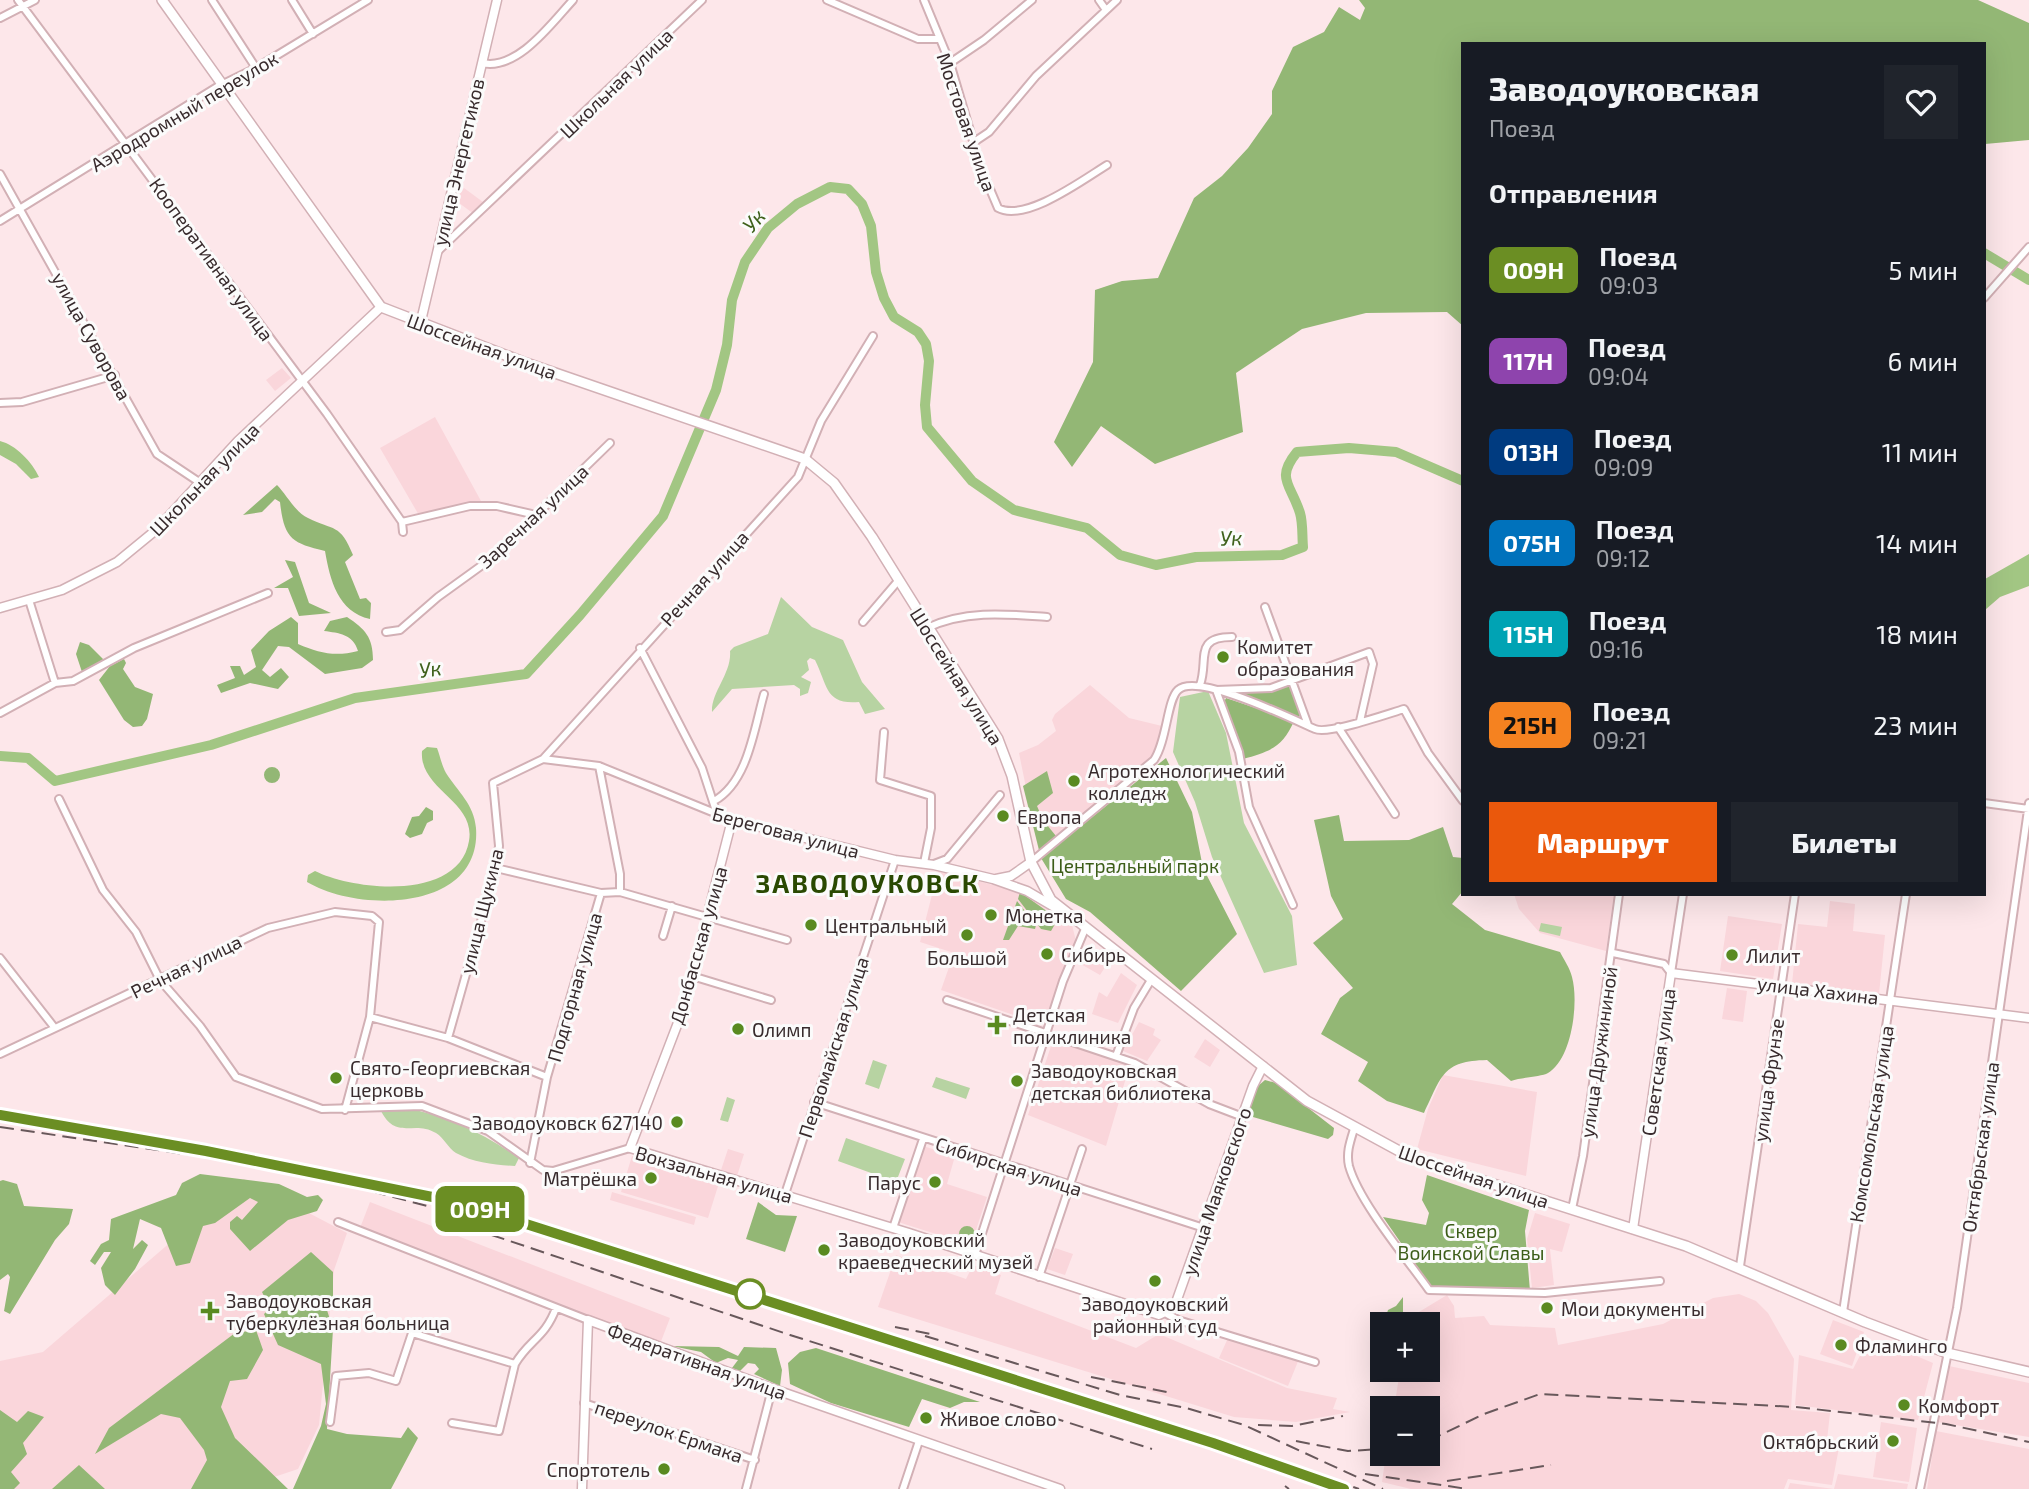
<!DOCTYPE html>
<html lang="ru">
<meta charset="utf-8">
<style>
:root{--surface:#171b24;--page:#20242c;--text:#f1f3f6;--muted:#9ea1a6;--accent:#ea580c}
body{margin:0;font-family:"Exo 2",sans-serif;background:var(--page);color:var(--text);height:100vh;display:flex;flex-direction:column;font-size:26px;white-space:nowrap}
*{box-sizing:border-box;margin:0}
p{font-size:23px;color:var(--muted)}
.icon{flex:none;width:38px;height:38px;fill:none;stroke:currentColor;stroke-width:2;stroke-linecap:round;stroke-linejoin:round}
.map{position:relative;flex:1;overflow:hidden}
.sheet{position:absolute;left:1461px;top:42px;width:525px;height:854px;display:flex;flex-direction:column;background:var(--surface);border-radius:0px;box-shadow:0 7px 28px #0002}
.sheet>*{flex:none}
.badge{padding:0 14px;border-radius:10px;font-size:24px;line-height:46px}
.controls{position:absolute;left:1370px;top:1312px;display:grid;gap:14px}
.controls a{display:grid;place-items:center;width:70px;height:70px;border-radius:0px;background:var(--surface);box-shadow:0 7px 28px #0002;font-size:35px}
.map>.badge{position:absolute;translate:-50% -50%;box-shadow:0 0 0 4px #fff}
h2{padding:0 28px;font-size:26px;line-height:63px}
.round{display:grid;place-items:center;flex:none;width:74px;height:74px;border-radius:0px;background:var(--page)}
.head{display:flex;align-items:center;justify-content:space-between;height:119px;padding:0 28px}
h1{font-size:33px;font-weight:800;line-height:52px}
.primary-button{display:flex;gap:14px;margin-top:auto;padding:14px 28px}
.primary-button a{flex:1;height:80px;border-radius:0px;background:var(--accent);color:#fff;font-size:28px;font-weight:800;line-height:80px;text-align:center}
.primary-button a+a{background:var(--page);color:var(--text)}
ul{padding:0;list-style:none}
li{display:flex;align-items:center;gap:21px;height:91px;padding:0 28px}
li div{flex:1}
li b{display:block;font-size:26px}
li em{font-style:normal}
li .badge{min-width:77px;font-weight:700;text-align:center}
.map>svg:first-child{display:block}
.built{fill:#fad6db}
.green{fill:#b7d3a2}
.forest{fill:#93b775}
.water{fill:#a2c683}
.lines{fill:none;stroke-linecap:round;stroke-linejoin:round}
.river{stroke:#a2c683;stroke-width:10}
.minor-casing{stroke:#d2b0b5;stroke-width:10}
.tertiary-casing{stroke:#d2b0b5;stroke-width:11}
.secondary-casing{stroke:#d2b0b5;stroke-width:12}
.minor{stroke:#fff;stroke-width:6}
.tertiary{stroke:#fff;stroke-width:8}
.secondary{stroke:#fff;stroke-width:9}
.rail{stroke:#68585b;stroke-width:2;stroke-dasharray:14 7;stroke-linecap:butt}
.line-casing{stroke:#fff;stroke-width:16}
.line{stroke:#6b8e23;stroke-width:10}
.poi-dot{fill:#598a20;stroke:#fbfbfb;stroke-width:2.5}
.stop-dot{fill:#fff;stroke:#6b8e23;stroke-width:3.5}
.labels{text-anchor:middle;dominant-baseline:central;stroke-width:6;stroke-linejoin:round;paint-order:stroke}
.street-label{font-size:19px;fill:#382b2d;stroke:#fbfbfb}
.poi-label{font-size:19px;fill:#382b2d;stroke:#fbfbfb;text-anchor:start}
.park-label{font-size:19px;fill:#3c5d18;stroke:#fbfbfb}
.water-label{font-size:21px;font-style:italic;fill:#3f611c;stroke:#fbfbfb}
.district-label{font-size:26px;font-weight:bold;letter-spacing:2px;fill:#2a4902;stroke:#fbfbfb}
</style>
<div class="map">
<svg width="2029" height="1489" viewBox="0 0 2029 1489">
<rect width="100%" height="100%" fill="#fde7ea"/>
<path class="built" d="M464 188 483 202 474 214 455 200Z
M282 368 291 378 275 391 266 380Z
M435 417 481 501 420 517 380 448Z
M1090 685 1129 718 1162 726 1159 744 1153 756 1039 852 1019 753 1038 745 1056 731 1052 720 1055 714Z
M938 871 1021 892 1072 925 1076 941 1043 1025 941 990 954 953 920 942Z
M1514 894H1614L1606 951 1540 933 1519 909Z
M1830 901 1855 904 1853 931 1885 935 1879 994 1792 984 1798 924 1827 927Z
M1728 916 1782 924 1773 979 1720 971Z
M1087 949 1109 961 1100 975 1079 963Z
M1121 973 1137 985 1118 1023 1092 1014 1099 992 1107 997Z
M1727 988 1747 991 1743 1022 1722 1019Z
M1139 1022 1155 1029 1153 1035 1161 1040 1147 1061 1123 1051Z
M1054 1037 1130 1064 1106 1146 1028 1115Z
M1205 1039 1220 1050 1210 1067 1194 1057Z
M1443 1075 1537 1092 1526 1176 1417 1149 1428 1109Z
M923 1146 955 1156 947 1184 987 1197 971 1245 898 1222Z
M728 1149 744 1154 737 1176 721 1170Z
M632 1156 719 1183 708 1218 621 1192Z
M244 1179 347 1233 334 1270 319 1425 298 1469 238 1489H0V1361L43 1352Z
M612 1192 696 1217 694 1225 610 1200Z
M370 1202 670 1318 660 1344 360 1228Z
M1535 1213 1570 1224 1562 1252 1550 1249 1554 1285 1532 1288 1527 1239Z
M1055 1248 1073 1254 1065 1275 1047 1269Z
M896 1255 966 1279 973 1265 1001 1275 995 1294 1136 1348 1159 1334 1287 1388 1337 1398 1333 1409 1350 1412 1296 1422 1234 1417 878 1307Z
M1739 1294 1756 1301 1768 1313 1794 1359 1791 1410 1830 1413 1827 1440 1840 1442 1832 1485 1788 1479 1784 1489H1411L1382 1482 1386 1454H1428V1409H1394L1400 1370H1428V1325H1408L1409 1318 1447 1295 1454 1306 1455 1318 1484 1316 1490 1325 1555 1328 1558 1345 1663 1324 1713 1298Z
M1833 1320 1864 1332 1852 1366 1820 1354Z
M1228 1338 1299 1359 1288 1386 1219 1358Z
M1879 1340 1933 1363 1918 1420 1795 1405 1799 1355 1853 1369 1867 1342 1876 1346Z
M1949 1366 2029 1383V1437L1937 1422Z
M1881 1422 1917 1428 1909 1482 1873 1477Z
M1936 1431 2029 1449V1489H1927Z
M1838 1474 1908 1484 1907 1489H1788L1790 1483 1834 1489Z"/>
<path class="green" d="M781 597 812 627 843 640 862 682 885 709 865 714 859 702C825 705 828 686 815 660L810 658 807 661 809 670 801 677 811 682 808 693 800 696V689L794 685 732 689 712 712C711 692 732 673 730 651L734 647 768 634Z
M1208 691 1226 733 1244 823 1292 916 1297 965 1264 973 1212 857 1195 802 1173 752 1180 697Z
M1541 923 1562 927 1560 936 1539 931Z
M873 1060 887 1065 879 1089 865 1084Z
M936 1077 970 1088 966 1099 932 1087Z
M727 1097 735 1100 728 1122 720 1120Z
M404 1108C447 1115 484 1134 519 1158L515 1166C496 1165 474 1163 456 1153 448 1148 444 1138 436 1133 413 1119 396 1142 380 1109Z
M846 1138 905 1159 896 1182 838 1161Z"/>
<path class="forest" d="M1359 0H1978L2029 23V140L1985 144 1984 44H1463V326L1447 312 1366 313 1302 329 1236 373 1243 432 1155 464 1101 426 1072 467 1054 442 1093 362 1095 290 1122 281 1158 278 1194 198 1222 176 1248 148 1272 114V91L1293 47 1324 32 1339 7 1360 20 1365 8Z
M277 485C286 494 296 513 308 518 334 531 340 523 353 555L345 562 360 599 366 598 371 603 370 619C338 612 330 580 325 551 291 543 284 538 280 502L275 499 262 512 243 515Z
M285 560 295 562 309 603 331 613 299 616 288 588H274L293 577Z
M291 617 298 623V644C319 653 335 657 358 651 353 634 339 633 324 631L330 621 347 617C365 629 373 637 373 660L362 668 325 674 289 647 278 646 262 670 270 677 281 668 289 677 278 689 250 683 221 693 217 685 235 678 230 666H240L244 675 256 667 251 650 269 631Z
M80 642 89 645 105 661 82 672 76 654Z
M124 659 126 663 123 669 135 687 153 694 147 719 142 726 133 727 124 720 99 680 110 666Z
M1293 683 1302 714 1297 718 1229 692Z
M1226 698 1294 721C1283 747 1269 752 1243 759L1223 704Z
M1166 758 1192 812 1203 868 1237 934 1181 991 1090 912 1066 899 1041 858Z
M264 775a8 8 0 1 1 16 0a8 8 0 1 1-16 0Z
M1047 771 1053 793 1037 806 1043 820 1056 836 1039 850 1023 786Z
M426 807 433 811V820L427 823 422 834 410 838 405 834 412 817 419 816Z
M1339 815 1344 841 1409 840 1443 827 1453 857 1463 858V891L1452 904 1485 930 1560 952C1564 960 1570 968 1572 977 1579 1002 1572 1059 1548 1073 1541 1077 1522 1077 1511 1081L1487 1060C1442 1061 1442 1076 1424 1113L1387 1101 1358 1081 1368 1062 1321 1034 1340 998 1353 988 1313 943 1343 919 1331 896 1314 820Z
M1020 892 1058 919 1051 931 1041 929 1018 899Z
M1017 901 1036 925 1035 929 1018 926 1009 940H1003Z
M1265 1080 1276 1083 1334 1128 1333 1135 1328 1139 1246 1115 1258 1086Z
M200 1174 279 1184 307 1197 318 1195 323 1200 317 1211 288 1220 250 1251 230 1229V1222L237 1216 242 1220 258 1202 250 1198 215 1223 203 1226 190 1263 176 1266 161 1228 140 1219 133 1249 142 1240 148 1245 135 1269 115 1295 105 1285 101 1268 111 1252H104L95 1265 90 1261 101 1244 109 1240 111 1219 176 1195 182 1183Z
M1427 1175 1529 1210 1525 1231 1530 1291 1432 1288 1383 1217 1426 1225 1429 1213 1422 1200Z
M3 1180 17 1184 24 1206 73 1209 69 1224 55 1240 10 1314 4 1311 10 1277 8 1274 0 1280V1181Z
M758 1202 776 1215 797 1216 785 1252 746 1239Z
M959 1234a8 8 0 1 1 16 0a8 8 0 1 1-16 0Z
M311 1252 333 1272V1297L326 1307 333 1329 327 1429 347 1434 401 1438 408 1427 418 1438 391 1489H293L321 1426 326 1404 321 1364 278 1345 264 1314 270 1308 262 1292Z
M1403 1297V1325L1389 1322 1386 1316 1388 1310 1396 1306Z
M256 1330 263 1350 247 1379 230 1381 221 1407 235 1438 288 1489H191L207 1460 204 1450 180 1418 161 1414 95 1454 109 1428 235 1333Z
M672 1346 719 1347 738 1356 744 1347 776 1348 782 1370 780 1386 754 1374 759 1369 755 1364 748 1363 740 1371 732 1368 738 1360 728 1358 716 1363 701 1352Z
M816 1348 980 1402H964L950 1408 922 1399 909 1427 831 1403 790 1384 788 1363 800 1352Z
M0 1410 17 1422 28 1411 44 1417 23 1443 27 1454 11 1472 20 1483 14 1489H0Z
M79 1465 105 1489H52Z"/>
<path class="water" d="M0 441C16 445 32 462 39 477L31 479 16 464 0 455Z
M2029 554V586L2000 597 1985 610V579Z
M427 747 437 748C440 756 442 766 446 773 458 792 474 804 476 828 482 912 359 913 307 882L308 875 315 871C355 891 459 901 469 841 476 801 419 790 422 751Z"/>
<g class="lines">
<path class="river" d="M1984 253 2029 280
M0 756 28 758 55 781 211 745 355 698 526 674 580 615 663 516 716 390 727 345 732 300 745 262 768 228 797 204 830 187 848 189 862 204 871 226 876 272 884 298 894 317 918 332 926 344 929 361 925 405 927 427 972 481 1014 510 1087 528 1120 555 1156 565 1196 557 1282 555 1303 547C1302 536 1303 523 1300 513 1291 484 1275 479 1297 452L1349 448 1396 452 1463 481"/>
<defs>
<path id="minor" d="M18 0 327 414 402 522 403 532
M212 0 256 68
M292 0 313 34
M827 0 918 39H938
M924 0 950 63 981 168 998 208C1025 223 1084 179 1107 165
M1099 0 1106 10
M0 18 35 0
M482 63C517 71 551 24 573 0
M950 63 984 40 1032 0
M974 142 989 132 1036 76 1117 0
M0 174 157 454 199 482
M0 221 217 87 256 68 368 0
M437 252 702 0
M1984 298 2029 247
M0 403 22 402 115 375
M402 522 470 506H497L536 515
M29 600 55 683
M1265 607 1308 725
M863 622 898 581
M927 628C965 610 1006 614 1047 617
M386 632 400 630 438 597 492 558 610 443
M640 648 702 768 718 817
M1200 685C1209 660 1193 637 1232 637
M0 713 55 683 73 681 134 648 268 593
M1338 727 1395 814
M884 732 880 780 931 796V828L924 863
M543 759 599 766 732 820
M599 766 620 874V892
M59 799 103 890 136 932 160 980 200 1026 236 1077 322 1109 422 1106 488 1131 543 1170 553 1171 630 1148
M714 801C748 782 754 729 764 694
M1984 803 2029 809
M1031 862 1154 760C1167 741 1167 700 1178 690 1197 672 1292 719 1315 729 1328 735 1387 714 1404 709L1428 753 1463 801
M934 864 947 859 1000 795
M496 868 601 893 620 892 787 940
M1293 905 1249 807 1239 752 1216 690 1271 688 1369 652 1373 664 1360 721
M663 936 672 906
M1613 953 1664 964 1671 973
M0 958 54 1027
M1671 973 1683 894
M692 976 771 1000
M947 1000 1135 1063 1209 1104 1243 1117
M370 1017 448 1038 547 1077
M448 1038 496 868 499 846 493 783 543 759 798 477 821 421 873 336
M0 1054 268 928 335 912 372 916 379 922 370 1017 345 1110
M1116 1056 1134 1008 1151 980
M814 1102 1204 1228
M1354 1129C1350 1142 1346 1153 1349 1166 1359 1202 1407 1259 1429 1290L1545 1293 1660 1281
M530 1163 547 1077 601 893
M785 1194 895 860
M1572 1209 1583 1156 1619 894
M338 1222 588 1320
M893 1228 923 1139
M975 1255 1063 981 1085 929
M1740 1266 1795 894
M1039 1277 1082 1149
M1843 1312 1906 894
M1167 1314 1178 1320 1315 1362
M584 1403 755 1460
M330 1422 336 1376 369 1373 396 1381 412 1333 515 1364C529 1340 545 1338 556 1308
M452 1423 499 1431 515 1364
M746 1489 772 1389
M903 1489 919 1441
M1920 1489 1957 1308 2029 803"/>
<path id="tertiary" d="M420 325 497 0
M0 608 62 590 117 562 156 530 238 441 381 307
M996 879 1011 876 1031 862
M1056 908 1027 891 993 879 934 865 895 860 732 820 684 1007 630 1148 909 1233 1159 1315 1174 1308 1253 1086 1263 1066
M1633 1229 1671 973 2029 1018
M582 1489 588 1320 782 1392 1060 1489"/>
<path id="secondary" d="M162 0 381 307 526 363 805 459 834 483 872 537 998 739 1012 776 1031 862 1051 900 1307 1101 1412 1158 1686 1246 1865 1322 1947 1353 2029 1372"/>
</defs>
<use href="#minor" class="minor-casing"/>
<use href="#tertiary" class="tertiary-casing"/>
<use href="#secondary" class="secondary-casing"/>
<use href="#minor" class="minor"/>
<use href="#tertiary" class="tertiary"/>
<use href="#secondary" class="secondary"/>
<path class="rail" d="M0 1111 287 1162 445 1195 1215 1439 1359 1489
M0 1127 191 1155
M249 1165 367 1190 431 1207
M471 1228 790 1335 1152 1449
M895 1327 936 1335
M925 1336 1120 1395 1186 1408 1244 1425 1383 1489
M1091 1377 1167 1392
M1258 1425 1292 1426 1343 1416
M1296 1441 1348 1451 1382 1449
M1428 1441 1484 1414 1540 1394 1796 1407 1946 1424 2029 1442
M1365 1474 1468 1489
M1447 1481 1551 1465
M1285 1486 1289 1489"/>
</g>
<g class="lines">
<defs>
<path id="line" d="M0 1115 206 1151 457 1202 1213 1443 1344 1489"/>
</defs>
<use href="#line" class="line-casing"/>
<use href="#line" class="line"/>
</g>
<g class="poi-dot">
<circle cx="1223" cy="657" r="7"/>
<circle cx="1074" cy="781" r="7"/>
<circle cx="1003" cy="816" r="7"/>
<circle cx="991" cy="915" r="7"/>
<circle cx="811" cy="925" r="7"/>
<circle cx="967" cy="935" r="7"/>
<circle cx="1047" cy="954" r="7"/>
<circle cx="1732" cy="955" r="7"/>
<path d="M993.5 1014.5h7v7h7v7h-7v7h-7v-7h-7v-7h7z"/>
<circle cx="738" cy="1029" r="7"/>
<circle cx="336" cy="1078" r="7"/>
<circle cx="1017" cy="1081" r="7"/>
<circle cx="677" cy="1122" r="7"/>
<circle cx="651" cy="1178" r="7"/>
<circle cx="935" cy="1182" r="7"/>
<circle cx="824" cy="1250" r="7"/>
<circle cx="1155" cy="1281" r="7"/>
<circle cx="1547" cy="1308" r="7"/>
<path d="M206.5 1300.5h7v7h7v7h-7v7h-7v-7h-7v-7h7z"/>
<circle cx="1841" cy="1345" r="7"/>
<circle cx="1904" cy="1405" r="7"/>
<circle cx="926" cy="1418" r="7"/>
<circle cx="1893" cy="1441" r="7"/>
<circle cx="664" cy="1469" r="7"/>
</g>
<circle class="stop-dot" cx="750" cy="1294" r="14"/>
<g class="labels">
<g class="street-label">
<text transform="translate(616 83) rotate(-44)">Школьная улица</text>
<text transform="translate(184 111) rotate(-31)">Аэродромный переулок</text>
<text transform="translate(967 122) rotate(71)">Мостовая улица</text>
<text transform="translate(458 162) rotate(-77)">улица Энергетиков</text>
<text transform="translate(212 259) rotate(54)">Кооперативная улица</text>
<text transform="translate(92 336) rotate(61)">улица Суворова</text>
<text transform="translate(482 346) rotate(20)">Шоссейная улица</text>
<text transform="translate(204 479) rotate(-46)">Школьная улица</text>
<text transform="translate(533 516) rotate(-43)">Заречная улица</text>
<text transform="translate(704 578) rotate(-48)">Речная улица</text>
<text transform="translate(957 676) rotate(58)">Шоссейная улица</text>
<text transform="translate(786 832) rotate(15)">Береговая улица</text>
<text transform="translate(481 911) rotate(-76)">улица Щукина</text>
<text transform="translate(698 945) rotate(-74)">Донбасская улица</text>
<text transform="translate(186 966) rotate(-26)">Речная улица</text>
<text transform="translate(574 987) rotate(-74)">Подгорная улица</text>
<text transform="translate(1818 990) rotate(7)">улица Хахина</text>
<text transform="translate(833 1047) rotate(-72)">Первомайская улица</text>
<text transform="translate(1598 1052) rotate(-82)">улица Дружининой</text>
<text transform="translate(1658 1062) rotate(-82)">Советская улица</text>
<text transform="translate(1768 1080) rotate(-82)">улица Фрунзе</text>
<text transform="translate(1871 1124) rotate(-81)">Комсомольская улица</text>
<text transform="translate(1980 1147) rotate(-82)">Октябрьская улица</text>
<text transform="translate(1009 1166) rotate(18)">Сибирская улица</text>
<text transform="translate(714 1174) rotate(16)">Вокзальная улица</text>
<text transform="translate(1474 1176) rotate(19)">Шоссейная улица</text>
<text transform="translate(1216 1191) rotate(-71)">улица Маяковского</text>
<text transform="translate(697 1361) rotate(20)">Федеративная улица</text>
<text transform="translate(669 1431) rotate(19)">переулок Ермака</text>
</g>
<g class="poi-label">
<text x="1237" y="646">Комитет<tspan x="1237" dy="22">образования</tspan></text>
<text x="1088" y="770">Агротехнологический<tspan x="1088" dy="22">колледж</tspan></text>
<text x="1017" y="816">Европа</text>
<text x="1005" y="915">Монетка</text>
<text x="825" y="925">Центральный</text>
<text x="1061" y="954">Сибирь</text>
<text x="1746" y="955">Лилит</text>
<text x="967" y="957" text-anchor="middle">Большой</text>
<text x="1013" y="1014">Детская<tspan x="1013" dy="22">поликлиника</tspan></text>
<text x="752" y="1029">Олимп</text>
<text x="350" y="1067">Свято-Георгиевская<tspan x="350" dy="22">церковь</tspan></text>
<text x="1031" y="1070">Заводоуковская<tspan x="1031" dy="22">детская библиотека</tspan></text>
<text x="663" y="1122" text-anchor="end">Заводоуковск 627140</text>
<text x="637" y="1178" text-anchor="end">Матрёшка</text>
<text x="921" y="1182" text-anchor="end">Парус</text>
<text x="838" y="1239">Заводоуковский<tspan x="838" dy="22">краеведческий музей</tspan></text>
<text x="226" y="1300">Заводоуковская<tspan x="226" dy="22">туберкулёзная больница</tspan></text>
<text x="1155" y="1303" text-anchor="middle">Заводоуковский<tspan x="1155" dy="22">районный суд</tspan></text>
<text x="1561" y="1308">Мои документы</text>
<text x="1855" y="1345">Фламинго</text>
<text x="1918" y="1405">Комфорт</text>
<text x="940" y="1418">Живое слово</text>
<text x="1879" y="1441" text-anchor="end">Октябрьский</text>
<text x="650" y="1469" text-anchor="end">Спортотель</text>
</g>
<g class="park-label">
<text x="1135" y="865">Центральный парк</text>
<text x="1471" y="1230">Сквер<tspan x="1471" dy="22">Воинской Славы</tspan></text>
</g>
<g class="water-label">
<text transform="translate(753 220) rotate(-49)">Ук</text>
<text transform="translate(1231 537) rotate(-1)">Ук</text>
<text transform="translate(430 668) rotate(-8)">Ук</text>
</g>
<g class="district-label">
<text x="868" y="882">ЗАВОДОУКОВСК</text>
</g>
</g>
</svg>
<div class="controls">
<a>+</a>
<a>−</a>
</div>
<b class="badge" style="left:480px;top:1209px;background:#6b8e23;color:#fff">009Н</b>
<section class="sheet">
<div class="head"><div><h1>Заводоуковская</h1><p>Поезд</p></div><a class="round"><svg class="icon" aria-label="heart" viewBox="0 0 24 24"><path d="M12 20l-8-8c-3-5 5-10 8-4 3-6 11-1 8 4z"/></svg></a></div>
<h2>Отправления</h2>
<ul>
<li><span class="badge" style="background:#6b8e23;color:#fff">009Н</span><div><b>Поезд</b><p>09:03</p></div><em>5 мин</em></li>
<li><span class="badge" style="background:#8e44ad;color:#fff">117Н</span><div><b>Поезд</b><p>09:04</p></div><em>6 мин</em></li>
<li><span class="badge" style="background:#003b80;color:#fff">013Н</span><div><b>Поезд</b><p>09:09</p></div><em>11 мин</em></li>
<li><span class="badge" style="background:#0072bc;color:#fff">075Н</span><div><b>Поезд</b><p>09:12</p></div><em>14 мин</em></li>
<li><span class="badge" style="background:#00a3b4;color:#fff">115Н</span><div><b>Поезд</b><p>09:16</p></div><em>18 мин</em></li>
<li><span class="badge" style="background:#f58220;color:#111">215Н</span><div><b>Поезд</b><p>09:21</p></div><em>23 мин</em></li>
</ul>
<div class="primary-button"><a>Маршрут</a><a>Билеты</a></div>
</section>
</div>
